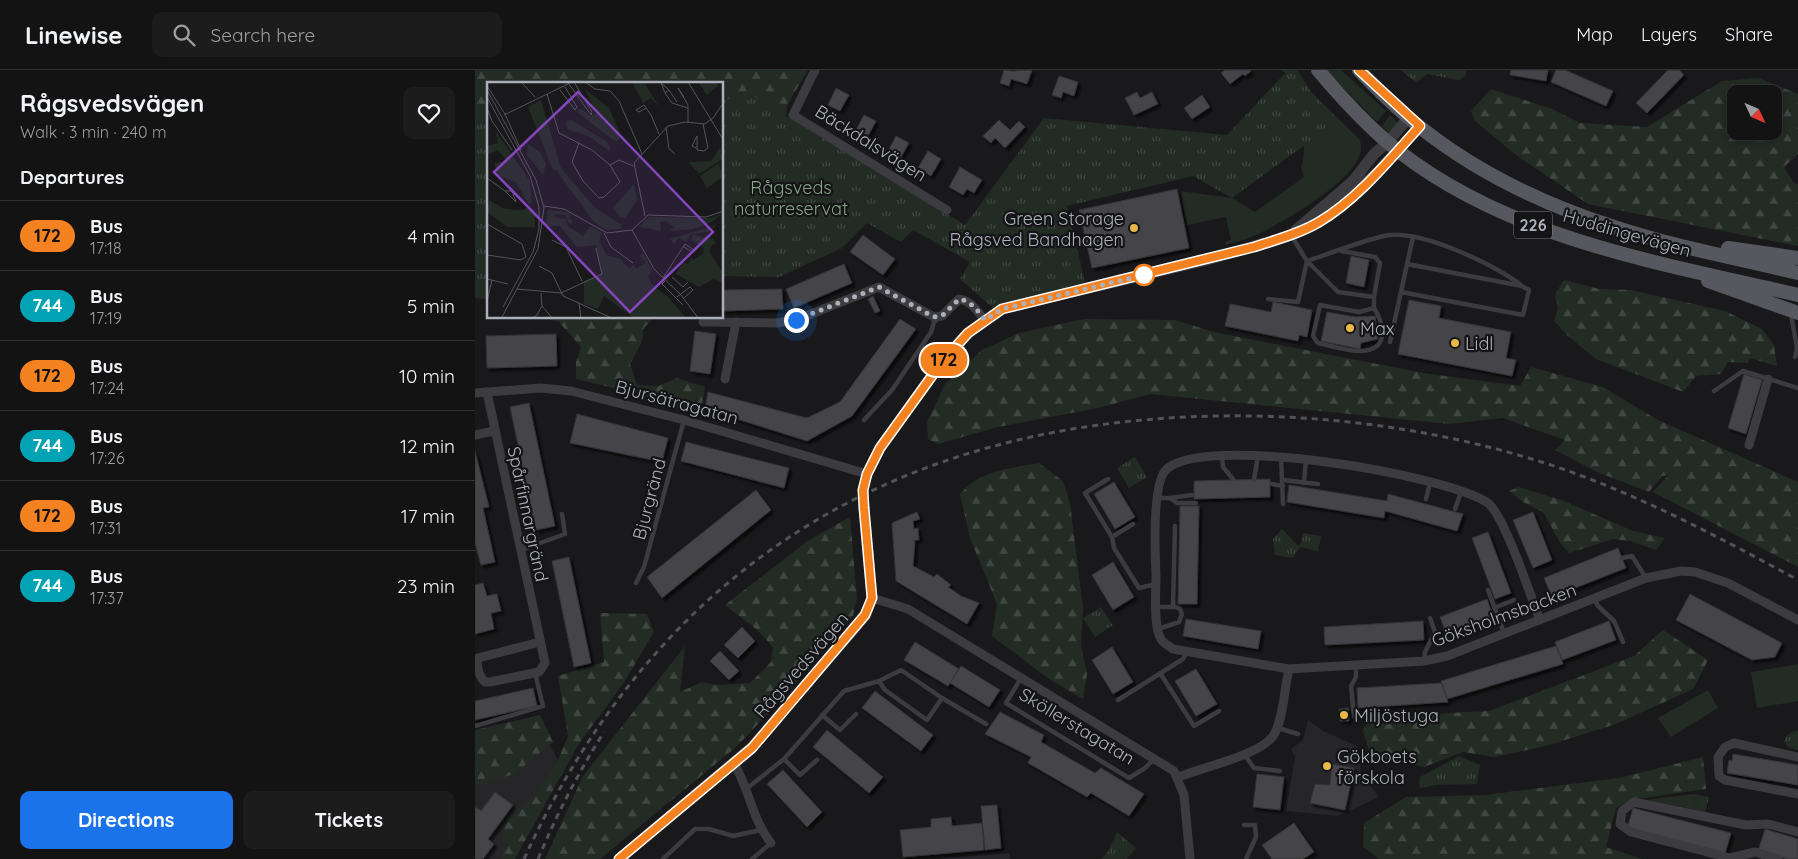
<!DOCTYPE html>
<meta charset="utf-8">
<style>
:root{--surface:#131314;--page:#1c1c1d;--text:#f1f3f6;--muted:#9d9ea0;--line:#323234;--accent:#1a73e8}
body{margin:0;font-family:Quicksand,sans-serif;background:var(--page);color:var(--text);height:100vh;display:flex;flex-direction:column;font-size:19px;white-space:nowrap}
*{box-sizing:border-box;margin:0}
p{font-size:16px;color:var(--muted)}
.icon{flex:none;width:28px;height:28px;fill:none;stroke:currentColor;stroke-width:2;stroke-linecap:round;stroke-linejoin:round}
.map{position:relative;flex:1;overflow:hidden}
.side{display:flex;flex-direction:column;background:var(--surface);width:475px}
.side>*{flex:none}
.badge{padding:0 10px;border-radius:16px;font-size:18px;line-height:32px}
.needle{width:32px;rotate:134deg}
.tools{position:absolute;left:1252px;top:15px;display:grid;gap:10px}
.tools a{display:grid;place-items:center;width:55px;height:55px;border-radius:10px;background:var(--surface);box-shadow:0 2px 8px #0003,0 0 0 1px var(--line);font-size:25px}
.you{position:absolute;width:25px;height:25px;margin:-12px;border:4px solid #fff;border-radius:50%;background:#1a73e8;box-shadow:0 0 0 8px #1a73e833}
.map>.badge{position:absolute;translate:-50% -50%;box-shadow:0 0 0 2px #fff}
h2{padding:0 20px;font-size:19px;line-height:45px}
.round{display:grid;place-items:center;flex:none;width:52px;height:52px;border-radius:10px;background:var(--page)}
.headline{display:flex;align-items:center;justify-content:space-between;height:85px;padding:0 20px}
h1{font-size:24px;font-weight:700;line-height:38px}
.button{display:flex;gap:10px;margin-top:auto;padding:10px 20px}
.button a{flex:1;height:58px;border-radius:10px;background:var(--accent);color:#fff;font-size:20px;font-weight:700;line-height:58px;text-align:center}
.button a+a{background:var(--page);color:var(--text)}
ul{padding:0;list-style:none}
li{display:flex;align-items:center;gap:15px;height:70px;padding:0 20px;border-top:1px solid var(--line)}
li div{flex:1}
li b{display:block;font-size:19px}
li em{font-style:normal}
li .badge{min-width:55px;font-weight:700;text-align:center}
header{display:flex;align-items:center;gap:30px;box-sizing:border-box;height:70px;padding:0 25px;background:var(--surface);border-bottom:1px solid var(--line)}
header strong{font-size:24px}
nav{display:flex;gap:28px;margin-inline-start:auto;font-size:18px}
.search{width:350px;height:45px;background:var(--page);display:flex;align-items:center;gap:12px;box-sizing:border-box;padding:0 18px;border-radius:10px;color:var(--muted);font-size:19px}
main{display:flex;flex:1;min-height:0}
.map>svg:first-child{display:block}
.built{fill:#262528}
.grass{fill:#232b25}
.forest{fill:url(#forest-firs);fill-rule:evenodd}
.park{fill:url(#park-tufts)}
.building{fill:#444448;stroke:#343437;filter:url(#shadow)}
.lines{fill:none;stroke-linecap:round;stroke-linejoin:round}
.service{stroke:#3b3b40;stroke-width:4.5}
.minor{stroke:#3b3b40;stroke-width:9}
.tertiary{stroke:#3b3b40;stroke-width:11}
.primary{stroke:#57585f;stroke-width:14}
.rail{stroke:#525359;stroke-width:3;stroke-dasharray:6 5;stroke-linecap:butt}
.line-casing{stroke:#fff;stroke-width:11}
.line{stroke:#f58220;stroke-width:8}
.walk{stroke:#adb0ba;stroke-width:5;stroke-dasharray:0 9}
.poi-dot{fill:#e7b845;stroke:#141416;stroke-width:2}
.stop-dot{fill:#fff;stroke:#f58220;stroke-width:2.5}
.labels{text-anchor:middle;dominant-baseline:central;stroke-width:4.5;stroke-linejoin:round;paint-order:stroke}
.shield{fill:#141416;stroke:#7f8189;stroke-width:1}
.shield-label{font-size:16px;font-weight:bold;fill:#adb0ba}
.street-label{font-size:18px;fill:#adb0ba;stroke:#141416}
.park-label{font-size:18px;fill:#85a488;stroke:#141416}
.poi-label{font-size:18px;fill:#adb0ba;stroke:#141416;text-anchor:start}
.inset-road{fill:none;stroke:#54555b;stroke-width:1}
.view{fill:#8546be;fill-opacity:0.15;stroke:#8546be;stroke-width:2.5}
.inset-edge{fill:none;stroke:#adb0ba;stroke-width:2.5}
</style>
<header>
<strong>Linewise</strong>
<div class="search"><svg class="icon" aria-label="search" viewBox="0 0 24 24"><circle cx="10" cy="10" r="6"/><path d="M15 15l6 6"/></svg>Search here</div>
<nav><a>Map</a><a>Layers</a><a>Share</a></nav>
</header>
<main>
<section class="side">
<div class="headline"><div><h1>Rågsvedsvägen</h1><p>Walk · 3 min · 240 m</p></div><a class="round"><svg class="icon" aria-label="heart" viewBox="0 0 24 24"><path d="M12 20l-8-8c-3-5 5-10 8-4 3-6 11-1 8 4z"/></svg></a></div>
<h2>Departures</h2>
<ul>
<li><span class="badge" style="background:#f58220;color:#111">172</span><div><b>Bus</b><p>17:18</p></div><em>4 min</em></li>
<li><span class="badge" style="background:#00a3b4;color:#fff">744</span><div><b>Bus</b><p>17:19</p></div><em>5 min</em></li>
<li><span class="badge" style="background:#f58220;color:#111">172</span><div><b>Bus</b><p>17:24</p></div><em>10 min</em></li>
<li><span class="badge" style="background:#00a3b4;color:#fff">744</span><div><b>Bus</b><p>17:26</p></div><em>12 min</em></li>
<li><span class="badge" style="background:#f58220;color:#111">172</span><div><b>Bus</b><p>17:31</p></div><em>17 min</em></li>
<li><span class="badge" style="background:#00a3b4;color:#fff">744</span><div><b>Bus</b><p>17:37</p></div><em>23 min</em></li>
</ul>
<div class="button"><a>Directions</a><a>Tickets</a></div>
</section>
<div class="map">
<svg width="1323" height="789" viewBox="0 0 1323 789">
<defs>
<pattern id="forest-firs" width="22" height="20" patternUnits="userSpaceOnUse" patternTransform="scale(1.25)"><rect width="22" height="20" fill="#232b25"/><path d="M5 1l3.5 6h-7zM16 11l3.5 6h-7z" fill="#404743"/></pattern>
<pattern id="park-tufts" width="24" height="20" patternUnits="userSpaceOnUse" patternTransform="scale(1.25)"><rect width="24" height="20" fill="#232b25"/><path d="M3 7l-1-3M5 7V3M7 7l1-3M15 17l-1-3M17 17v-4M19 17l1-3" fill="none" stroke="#404743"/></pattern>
<filter id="shadow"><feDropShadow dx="3" dy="3" stdDeviation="1" flood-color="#0009"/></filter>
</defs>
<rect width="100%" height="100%" fill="#19191b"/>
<path class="built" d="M833 650 848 661 882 676 885 686 886 704 892 706 894 714 904 727 863 746 811 741 820 687 816 679 828 670Z
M70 667 83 690 58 729 34 748 27 760 28 783 26 789H0V671Z
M535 783V789H464Z"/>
<path class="grass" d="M807 0H822L836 22 884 69C901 100 810 151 787 162 775 168 763 172 750 175V172L756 170 751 147 712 155 705 121 757 128 780 142 829 107 826 98C832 87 828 34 824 21 822 14 812 6 807 0Z
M851 0H866L911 41 902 52Z
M915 45 923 53 915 65 907 56Z
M1323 594V631L1282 638 1276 602Z
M1233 620 1243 638 1196 667 1183 648Z
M1219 724 1217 729 1223 731 1218 739 1171 730Z"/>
<path class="forest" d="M0 0H333L312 35 311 53 248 86V14H14V95L0 94Z
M1284 8 1323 24V84L1309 97 1319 113 1323 114V176L1113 134 1041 85 1000 51 996 41 1016 19 1077 39 1105 53 1172 57 1247 11ZM1261 24H1299V61H1261Z
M1089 210 1124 219 1156 220 1250 241 1287 259 1299 275 1302 296 1275 288 1273 293 1253 292 1246 304 1221 306 1208 322 1121 289 1093 266 1079 251 1083 238 1080 224Z
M69 248H178L169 258 167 272 155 294 162 315 183 316 202 308 230 317 225 346 164 324 101 309V292L106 277 84 252Z
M609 249 700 250 739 262 948 303 1045 316 1056 297 1128 317 1183 350 1323 412V497L1178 422 1194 405 1187 406 1174 422 1122 402 1080 380 1090 370 1028 348 974 354 675 324 623 338 523 357 463 374 453 369 452 352 470 314 507 280 544 263Z
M564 393 588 411 595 433 608 538 606 576 612 604 608 629 574 609 517 566 522 534 495 468 485 424C507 399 533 399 564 393Z
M1044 417 1089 431 1158 461 1190 468 1181 480 1156 471 1138 469 1094 483 1086 474 1068 442 1048 432 1034 421Z
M375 447 382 529 378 546 306 630 260 678 125 789H70L108 706 210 576 205 622 227 612 241 615 275 613 296 592 298 577 281 559 250 535 334 470Z
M125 543 172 544 179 562 148 614 103 675 40 789H26L28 783 27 760 34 748 58 728 83 690 93 666 83 606 129 592Z
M1188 560 1233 590 1218 619 1141 654 1071 676 1019 687 988 682 949 697 895 685 888 661 892 653 972 643 1014 641 1159 586Z
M65 645 78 672 39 704 0 716V660Z
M1228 687 1231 719 1161 729 1141 738 1131 777 1167 789H904L888 777 889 753 931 727 1010 725 1088 715 1144 708Z"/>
<path class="park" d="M813 0H822L836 22 864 50 757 128 718 106 592 136 610 212 519 239 485 209 495 192 438 160 426 172 392 153 367 178 304 207 248 206V29L280 27 490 155 569 48 752 65Z
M926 0H992L990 6 984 10 952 4 941 13Z
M14 35V229L0 228V36Z
M660 387 672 407 654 418 642 398Z
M807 459 823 476 826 474 828 463 846 466 843 481 825 477 818 488 800 485 798 469Z
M626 537 638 555 620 567 608 548Z
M1323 660V680L1313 677 1309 671 1313 664Z
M984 686 1005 695 1002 714 961 715 944 718 945 707Z
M1219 724 1234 727 1230 743 1218 739 1223 731 1217 729Z
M642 762 661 778 652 789H626L632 783Z"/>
<path class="building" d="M529 0 537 1 557 0 552 14 536 9 534 16 525 13Z
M750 0H776V1L770 6 768 4 755 14 746 3Z
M1036 0H1073L1071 11 1035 5Z
M1081 0H1090L1138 21 1131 36 1076 12Z
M1193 0H1204L1209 5 1172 43 1161 33Z
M584 6 603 12 599 26 588 22 586 28 577 25Z
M361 18 374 25 365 41 353 35Z
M662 22 665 28 677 22 683 34 659 45 650 28Z
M727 25 735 37 717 49 709 38Z
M389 45 401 51 392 68 380 62Z
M524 50 535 60 544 51 550 57 530 78 520 68 516 73 508 66Z
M421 66 434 73 425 89 412 83Z
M453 81 466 89 456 106 443 98Z
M485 97 507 110 499 123 492 119 488 125 474 117Z
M702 119 714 178 617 198 604 140Z
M388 165 420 189 408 205 375 182Z
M876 186 894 190 889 217 871 213Z
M369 194 377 213 319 238 311 219Z
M307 219 308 239 248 241V220Z
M398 226 405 241 400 243 393 229Z
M934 230 966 236 964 248 1036 262 1031 288 1041 290 1037 306 923 284Z
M798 232 837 240 832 267 824 265 823 271 750 256 755 234 796 242Z
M852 242 880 247 900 246 903 269 886 273 885 279 846 271Z
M425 249 441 259 377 346 332 371 230 339 233 322 332 348 365 332Z
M220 261 241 264 235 304 215 301Z
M81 264 82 296 12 298 11 266Z
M1269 304 1287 310 1271 364 1253 358Z
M54 333 80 456 61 460 35 337Z
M102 344 193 368 187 392 95 373Z
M211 372 314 398 309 418 206 391Z
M0 381 14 437 8 438 20 492 6 495 0 473Z
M795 409V427L719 429V411Z
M639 412 660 447 640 459 619 424Z
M814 415 912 431 913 424 988 444 982 461 910 441 909 448 812 432Z
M281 420 296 440 187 528 172 507Z
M705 436H724L722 534H703Z
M442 442 445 449 438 451 439 459 443 458 444 470H440L438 496 459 507 462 504 476 515 473 517 486 526 504 533 492 554 421 511 417 453Z
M1058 442 1077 490 1058 498 1038 450Z
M1013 462 1036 523 1020 529 997 468Z
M1143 478 1151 498 1077 527 1069 508Z
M94 487 116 593 99 597 77 491Z
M638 492 659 527 638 540 617 505Z
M8 513 12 526 22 524 26 541 16 543 19 559 0 564V515Z
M1215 524 1307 573 1300 587 1277 590 1201 550Z
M1012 529 1018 546 971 563 965 547Z
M711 549 786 561 783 579 708 566Z
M948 551 949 570 850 575 849 557Z
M1134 551 1141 570 1087 590 1080 572Z
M267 557 280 571 263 588 249 575Z
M440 572 484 599 473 616 429 590Z
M1081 576 1088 594 972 629 966 611Z
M637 577 658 612 638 624 617 590Z
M245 581 264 601 254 610 235 591Z
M486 596 525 620 514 637 475 613Z
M721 599 742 634 721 646 700 611Z
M967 613 973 632 883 638 882 618Z
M58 618 62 636 0 650V631Z
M400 621 458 665 446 681 387 638Z
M873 638 874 651H865L864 639Z
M525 642 569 665 566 672 620 703 626 698 669 724 654 746 616 723 612 727 553 693 556 687 510 664Z
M352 660 408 707 394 723 338 677Z
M1258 684 1323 695V715L1252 703 1254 690 1257 691Z
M857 694 879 698 870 740 835 733 840 714 855 715Z
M308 700 347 742 332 757 292 714Z
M782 704 809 707 805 740 778 737Z
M20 722 38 735 13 769 19 774 8 789H0V737L6 741Z
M522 735 526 778 510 780 506 736Z
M1158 738 1256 763 1250 784 1152 759Z
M476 747 477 756 507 753 509 780 428 787 425 760 456 757V749Z
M819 753 839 782 828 789H797L787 775Z
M1290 759 1323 769V789H1312L1283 781Z"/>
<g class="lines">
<path class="service" d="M816 165 832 191 863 222 899 227 905 193 900 187 866 181
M832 191C857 183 883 172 909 166 944 158 1017 194 1045 214
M926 222 1048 245 1054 220 1047 216 932 194
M793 229 823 232 832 191
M899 238C909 254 915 280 886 281 872 281 857 276 843 273L838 266 845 235 884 242 899 238V227
M1316 244 1322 278 1320 287
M915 272 938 167
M1239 321 1268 301 1323 318
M389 350 417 320 456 262 459 252 464 248
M747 387 748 397 758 409
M806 387 808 434
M633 409 610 423 637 467 639 478 664 518 681 514
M779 409 783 386
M808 410 843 414
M829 413 831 389
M797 414 808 416
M682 428H695L702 433H721
M695 428 717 425
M951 429 955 413
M980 439 986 422
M637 467 658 454
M46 480 90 464 87 444
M1147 488 1157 486 1171 508
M161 513 169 497 209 350
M1013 520 1029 563
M1119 528 1123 536 1139 551 1148 572
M681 537H700L705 539 707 544 704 552 683 559
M698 537 700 456
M1019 538 1039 530
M949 591 950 582 960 562 955 548
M685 603 719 656 744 641
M546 608 531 633 654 708 670 698 679 689
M467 628 511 654
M643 630 708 589 712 582
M347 645 365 660 381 644
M879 646 876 616 881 607V594
M0 656 68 636 60 603
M803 658 823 664
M769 684 779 698 805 701
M309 689 325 705 342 690
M271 719 309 689 369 621 404 611 410 620 452 650 467 628 426 600 404 611
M769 755H780L781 767 771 789
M188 789 220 759H234L258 766 286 760
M277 789 296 773"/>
<path class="minor" d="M340 0 318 45 472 140
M228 252 302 253 321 250 404 217 459 247 467 246 484 229C496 231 502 240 509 250
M250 309 261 252
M12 322 70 593 64 602 15 612H10C4 607 1 595 3 588L65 572
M0 323 66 318 96 321 209 350 392 404
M0 365 19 361
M1274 375 1293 309
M397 528 433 539 699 701 709 725 715 789
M814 599 698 579C694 576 688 573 686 569 678 557 681 521 681 505 680 483 677 417 690 401 722 362 971 404 1013 433 1029 445 1056 527 1065 550
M1323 687 1259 673 1250 677 1243 687 1244 706 1250 710 1323 724
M259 693C274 719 277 749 296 773
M704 707C727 697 789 685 800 663 809 644 809 620 814 599L949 591 972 586 1171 508 1206 501 1220 502 1253 513 1323 550
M1303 789 1280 782 1255 788 1156 762 1145 754 1147 741 1159 732 1271 755 1293 754 1323 762"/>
<path class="tertiary" d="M821 160 878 111 899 84 913 72 934 47
M144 789 277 677 391 545 397 528 389 438 388 420 392 404 405 378 467 292 493 263 527 239 732 190 816 165 843 153 866 136 903 101 945 57"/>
<path class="primary" d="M843 0C864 25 886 49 911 71 1026 168 1182 192 1323 225
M884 0C903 20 923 40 945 57 1001 102 1071 135 1139 157 1199 177 1262 188 1323 203
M1253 178 1323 188
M1233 211 1323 243"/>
<path class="rail" d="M49 789C184 495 422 352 742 346 853 344 967 360 1073 394 1161 423 1242 466 1323 510
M63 789C82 744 103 703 129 662"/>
</g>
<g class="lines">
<defs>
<path id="line" d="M144 789 277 678 390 545 397 528 389 438 388 420 392 404 405 378 467 292 493 263 527 239 779 177C800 170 824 164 844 152 883 129 914 90 945 56L884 0"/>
</defs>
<use href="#line" class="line-casing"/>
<use href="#line" class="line"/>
<path class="walk" d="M321 250 404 217 459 247 467 246 484 229C496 231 502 240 510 250L527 239 669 205"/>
</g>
<g class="poi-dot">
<circle cx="659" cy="158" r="5"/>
<circle cx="875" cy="258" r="5"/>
<circle cx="980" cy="273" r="5"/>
<circle cx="869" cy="645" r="5"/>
<circle cx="852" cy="696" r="5"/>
</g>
<circle class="stop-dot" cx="669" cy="205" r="10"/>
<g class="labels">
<rect class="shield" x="1039" y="141.5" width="38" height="27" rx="4"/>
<g class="shield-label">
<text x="1058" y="155">226</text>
</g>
<g class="street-label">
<text transform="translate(396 73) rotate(32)">Bäckdalsvägen</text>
<text transform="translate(1152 163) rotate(16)">Huddingevägen</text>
<text transform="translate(202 332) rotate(15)">Bjursätragatan</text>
<text transform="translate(174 429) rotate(-75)">Bjurgränd</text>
<text transform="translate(53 444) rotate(78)">Spårfinnargränd</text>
<text transform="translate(1029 545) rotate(-20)">Göksholmsbacken</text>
<text transform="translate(326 595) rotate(-49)">Rågsvedsvägen</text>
<text transform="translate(602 656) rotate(31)">Sköllerstagatan</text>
</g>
<g class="park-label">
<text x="316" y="117">Rågsveds<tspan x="316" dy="21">naturreservat</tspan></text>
</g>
<g class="poi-label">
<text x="649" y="148" text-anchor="end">Green Storage<tspan x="649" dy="21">Rågsved Bandhagen</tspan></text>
<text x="885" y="258">Max</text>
<text x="990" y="273">Lidl</text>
<text x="879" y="645">Miljöstuga</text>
<text x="862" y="686">Gökboets<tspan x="862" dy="21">förskola</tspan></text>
</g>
</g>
<g transform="translate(12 12)">
<rect width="236" height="236" fill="#19191b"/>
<path d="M145 0H157L172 25 164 16 156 21ZM232 81 236 95 220 106 213 94ZM61 128 79 130 84 133 82 136 86 139 83 143 78 133 69 132 58 145Z" fill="#232b25"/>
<path d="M211 0H230L231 4 220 13ZM98 7 122 26 133 51 131 59 125 57 90 30 93 26 104 34 109 31ZM54 18 74 86 108 126 135 143 134 147 120 148 107 140 69 88H66L41 25ZM84 38 119 59 124 66 122 69 103 55 80 47 79 39ZM8 48 43 99 45 121H41L29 100 12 94 7 81 20 79 11 68 0 73V64L11 61ZM41 62 53 70 59 82 56 93 40 73ZM233 65 236 77 212 92 201 80 224 79ZM147 102 150 118 138 136 133 135 126 126ZM235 132 223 141 206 147 182 149 187 145 179 139 173 140 174 149 152 145 162 135 224 136ZM230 143 221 150 204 152 199 160 192 156 187 162 183 157ZM206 153 226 157 229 161 224 164 223 171 236 191V201L227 197 212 205 189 192 196 180 201 182 204 176 206 178 216 172 217 166 204 158ZM156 171 165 188 161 194 165 203 181 215 199 236H172L149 186 159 181 153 174ZM116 192 160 236 146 235 117 214 111 227 97 222V199Z" fill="#232b25"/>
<path d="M2 118 18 127 35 128 43 125 48 129V145H20L0 130ZM60 134 79 137 81 144 96 154 103 144 115 151 112 159 119 173 133 177 142 186 147 183 191 236H157L117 198 109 163 90 165 73 144H58Z" fill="#232b25"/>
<path class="inset-road" d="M34 0 48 15M98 0 108 7 123 9 132 19 155 72M201 0 237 59M82 2 104 33 105 30 87 0M0 4 18 32 34 68M0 8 49 98 57 126 51 167 14 237M73 8 88 28 90 25 78 5M178 11 174 1 182 8M60 12 72 51 105 68 123 83 132 78 146 84M0 15 43 94 52 125V147L46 170 16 225M197 15 191 6 201 23V40M190 20 182 8 178 11 185 21 201 26M0 26 5 39 25 68M159 26 152 30 149 28 157 23 164 33 172 52M17 33 85 0M179 45 182 67 188 72M92 61 85 80 96 99 112 116 117 115 133 100 123 83M209 66 205 64 210 54V68L217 69 221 66 216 42M0 96 18 109H25L29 120 18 109M57 124 77 127 120 151 145 148 161 133 219 135 237 129M158 134 147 81 181 44 198 40 218 42 226 36 237 20M0 142 35 162 39 175 34 178 0 173M145 148 167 187 194 213 212 237M117 151 124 165 146 181M65 158 79 165 95 199M52 184 65 191 76 214 127 237M185 195 196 205 201 200M176 196 198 162 207 168 205 170 197 165M0 197 21 202M178 199 175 202 196 223M30 207 74 211 115 192 109 166M190 215 203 205 206 208 197 216M0 219 5 198M92 221 94 237M55 224 66 237M43 237 50 233 55 224 54 211"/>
<path class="view" d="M91 10 226 150 143 230 7 90Z"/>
<rect width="236" height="236" class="inset-edge"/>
</g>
</svg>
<div class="tools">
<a><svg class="needle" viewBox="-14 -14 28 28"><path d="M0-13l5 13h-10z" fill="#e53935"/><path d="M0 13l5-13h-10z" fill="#9d9ea0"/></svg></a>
</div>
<div class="you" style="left:321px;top:250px"></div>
<b class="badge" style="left:469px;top:290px;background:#f58220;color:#111">172</b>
</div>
</main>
